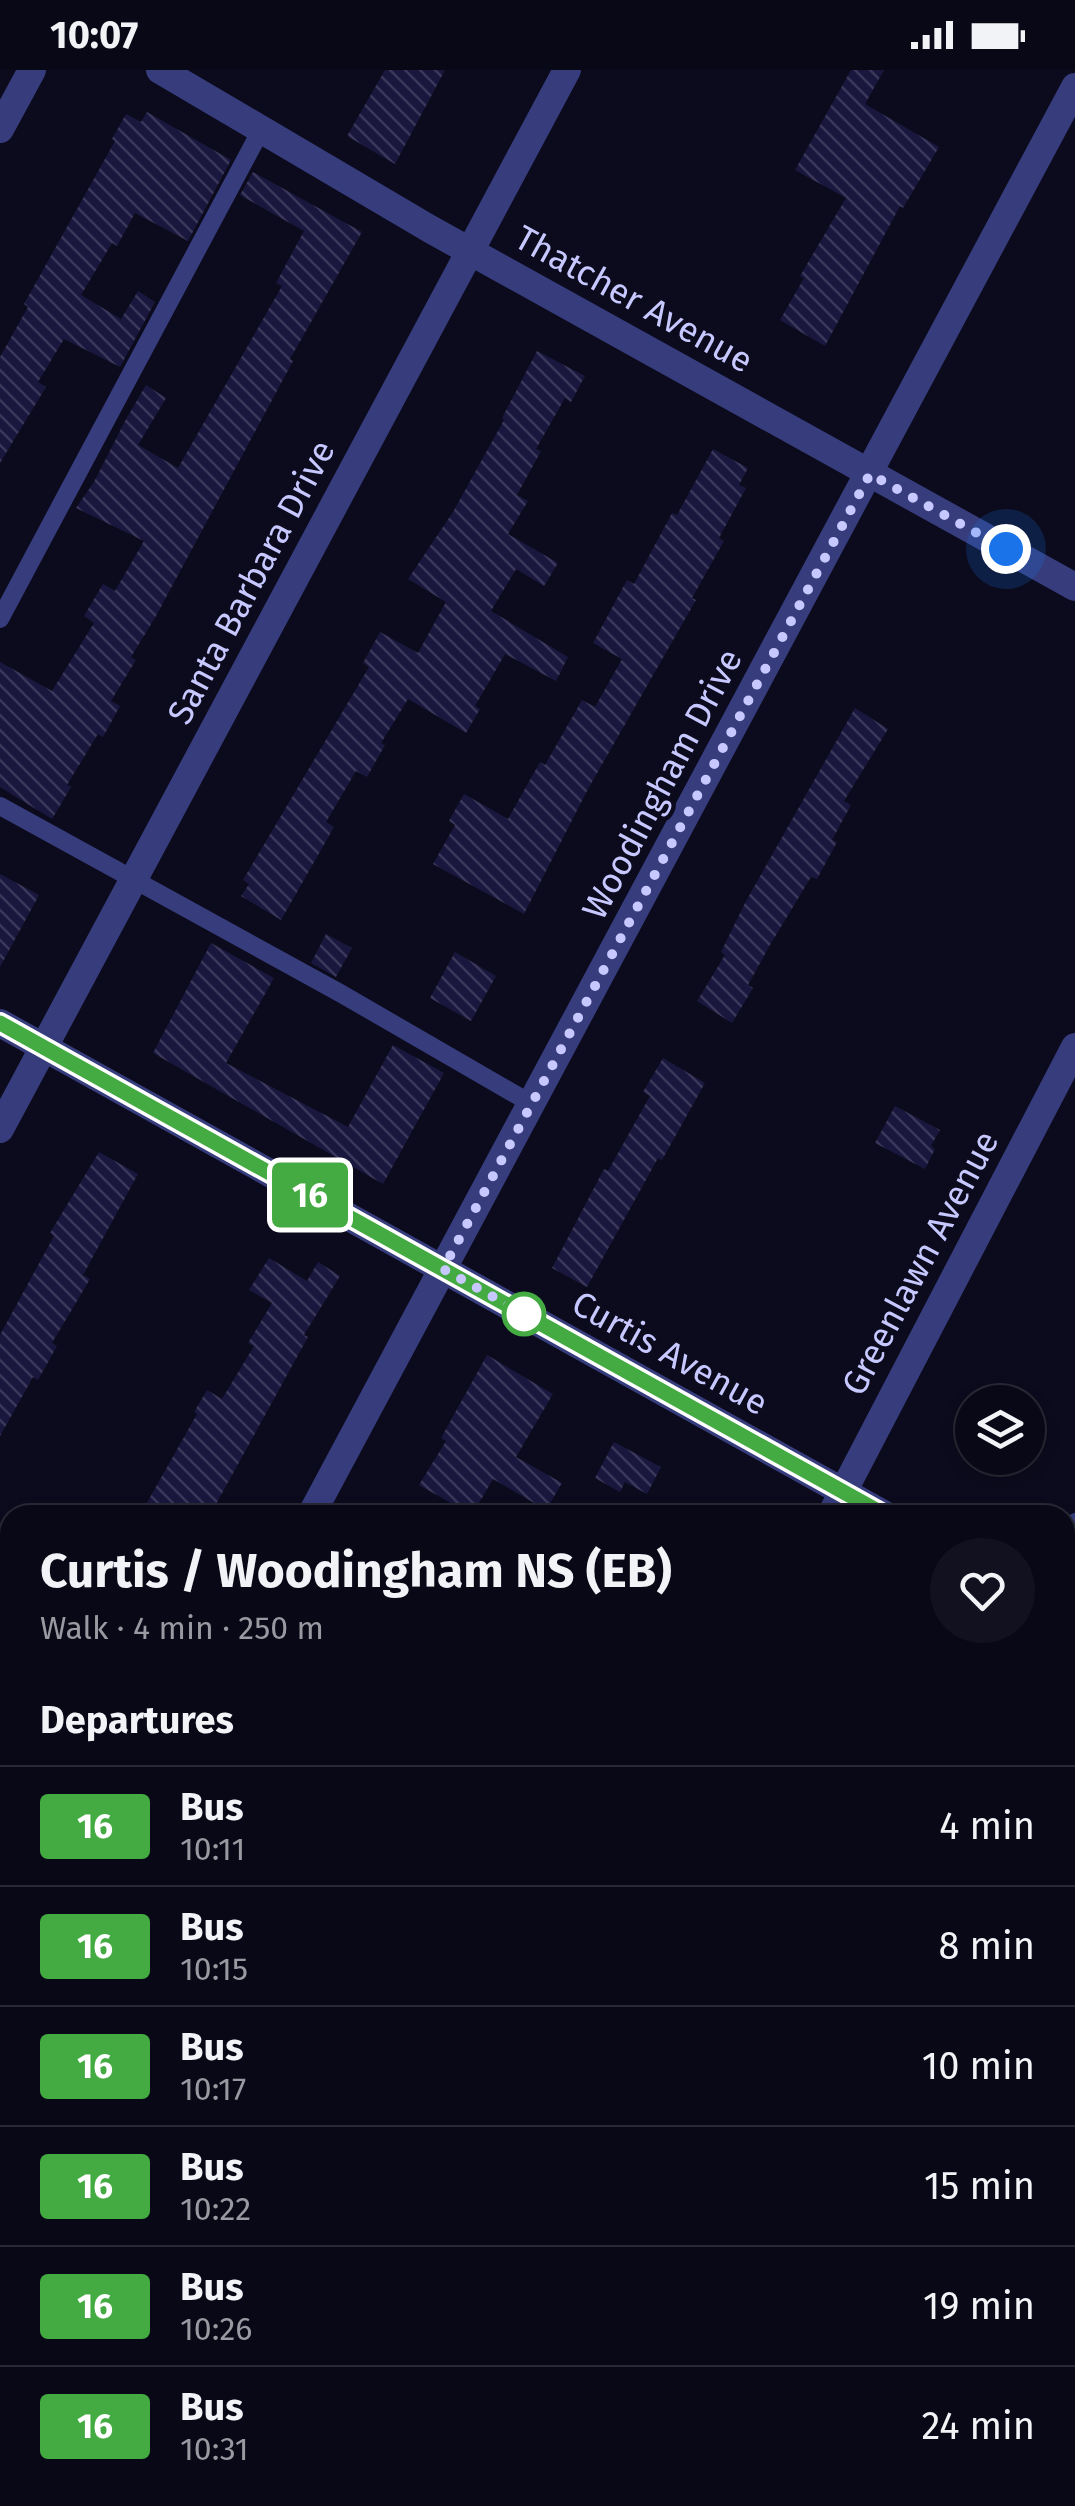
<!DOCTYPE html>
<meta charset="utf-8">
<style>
:root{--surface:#090816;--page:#12111f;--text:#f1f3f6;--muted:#999aa1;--line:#292935}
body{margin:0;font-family:"Fira Sans",sans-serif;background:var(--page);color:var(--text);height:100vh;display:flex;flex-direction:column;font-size:38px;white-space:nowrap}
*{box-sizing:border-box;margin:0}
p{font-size:32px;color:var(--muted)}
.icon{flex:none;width:55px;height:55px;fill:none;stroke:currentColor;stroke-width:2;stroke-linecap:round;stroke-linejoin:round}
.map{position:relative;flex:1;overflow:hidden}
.sheet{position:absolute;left:0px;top:1435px;width:1075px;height:1002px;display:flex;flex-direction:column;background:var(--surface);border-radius:30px 30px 0 0;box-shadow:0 5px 15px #0003,0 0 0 2px var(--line)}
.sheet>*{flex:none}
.badge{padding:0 20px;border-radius:8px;font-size:35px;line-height:65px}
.tools{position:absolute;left:955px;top:1315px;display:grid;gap:20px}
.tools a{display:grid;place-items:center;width:90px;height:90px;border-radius:50%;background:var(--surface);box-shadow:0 5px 15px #0003,0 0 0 2px var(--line);font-size:50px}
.you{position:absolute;width:50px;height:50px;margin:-25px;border:8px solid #fff;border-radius:50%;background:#1a73e8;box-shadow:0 0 0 15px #1a73e833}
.map>.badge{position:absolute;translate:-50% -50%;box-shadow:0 0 0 5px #fff}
h2{padding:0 40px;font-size:38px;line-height:90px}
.round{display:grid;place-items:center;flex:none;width:105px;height:105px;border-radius:52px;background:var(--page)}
.headline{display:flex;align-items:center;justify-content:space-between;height:170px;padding:0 40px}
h1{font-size:48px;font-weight:700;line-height:75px}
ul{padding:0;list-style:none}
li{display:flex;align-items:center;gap:30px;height:120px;padding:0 40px;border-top:2px solid var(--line)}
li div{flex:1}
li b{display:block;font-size:38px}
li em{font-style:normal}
li .badge{min-width:110px;font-weight:700;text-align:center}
.status{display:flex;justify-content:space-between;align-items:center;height:70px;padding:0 50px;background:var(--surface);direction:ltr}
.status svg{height:28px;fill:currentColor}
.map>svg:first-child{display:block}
.building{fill:url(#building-back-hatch)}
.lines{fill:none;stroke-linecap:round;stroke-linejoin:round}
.service{stroke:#363c7c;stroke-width:18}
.minor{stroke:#363c7c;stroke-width:28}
.tertiary{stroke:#363c7c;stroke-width:28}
.line-casing{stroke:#fff;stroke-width:22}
.line{stroke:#44aa42;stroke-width:15}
.walk{stroke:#c7c8ff;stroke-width:10;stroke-dasharray:0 18}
.stop-dot{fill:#fff;stroke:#44aa42;stroke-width:5}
.labels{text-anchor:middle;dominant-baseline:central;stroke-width:9;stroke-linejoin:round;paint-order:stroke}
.street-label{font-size:35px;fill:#c7c8ff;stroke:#0c0b1d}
</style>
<div class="status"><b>10:07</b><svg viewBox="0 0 49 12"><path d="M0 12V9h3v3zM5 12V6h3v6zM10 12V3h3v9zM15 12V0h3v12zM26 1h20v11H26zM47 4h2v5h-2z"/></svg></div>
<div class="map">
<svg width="1075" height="2436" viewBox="0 0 1075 2436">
<defs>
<pattern id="building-back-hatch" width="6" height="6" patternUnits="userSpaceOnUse" patternTransform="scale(2.5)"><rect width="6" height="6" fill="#1a173e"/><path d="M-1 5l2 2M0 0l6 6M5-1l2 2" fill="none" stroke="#3a375b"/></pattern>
</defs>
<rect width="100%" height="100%" fill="#0c0b1d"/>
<path class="building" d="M385 0H445L395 94 347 66Z
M851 0H884L865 34 939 77 903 138 900 136 825 276 780 250 804 208 800 206 846 128 795 100Z
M147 42 231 90 188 171 135 143 117 176 112 173 81 225 121 249 138 221 155 232 120 297 64 269 38 312 46 317 0 393V287L28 237 24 234 115 71 112 69 126 44 141 52Z
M253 102 362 162 290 289 293 291 156 546 131 587 136 590 111 631 120 636 103 667 98 664 67 715 71 717 52 749 0 717V592L52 621 94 553 84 546 103 514 115 521 144 471 76 438 94 412 125 351 146 315 166 328 138 375 178 398 282 216 276 213 304 161 240 125Z
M537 281 585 306 571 332 565 328 536 379 541 381 517 425 528 431 508 464 558 493 544 516 516 499 491 541 568 587 556 611 505 584 475 636 480 639 466 663 408 629 381 673 385 675 367 707 356 701 326 752 334 757 281 850 241 826 249 814 243 810 369 597 363 593 380 562 418 583 446 532 408 509 453 442 504 350 502 348Z
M713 379 748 398 739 415 746 418 719 468 724 471 692 528 696 530 588 719 524 844 433 794 455 755 449 751 464 724 508 749 540 692 545 695 582 630 595 637 622 589 593 573 627 510 634 514 672 443 677 445Z
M855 638 888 659 844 731 851 735 832 770 837 772 817 809 811 807 770 875 748 915 753 918 732 953 697 931 725 885 721 882 745 833Z
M0 804 39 825 0 897Z
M326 864 352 878 336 907 311 893Z
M211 873 274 908 226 993 348 1057 393 975 444 1003 383 1114 153 983Z
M455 882 496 906 471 951 430 928Z
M663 988 705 1013 662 1090 658 1088 587 1217 552 1198 604 1099 608 1101 650 1026 643 1022Z
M895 1036 940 1060 931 1076 935 1079 925 1099 875 1073Z
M99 1082 138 1104 83 1205 90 1209 52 1273 57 1276 38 1310 33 1307 0 1366V1265L54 1166 50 1163Z
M269 1188 307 1211 318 1192 340 1206 304 1265 308 1267 210 1445H157L144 1438 197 1344 194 1342 207 1320 222 1329 254 1276 248 1273 272 1233 249 1220Z
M487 1285 553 1324 516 1387 562 1413 546 1440 493 1409 472 1445 419 1415 446 1371 441 1368Z
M614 1372 661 1397 647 1424 625 1412 620 1422 595 1408Z"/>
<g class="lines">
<path class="service" d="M0 549 261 60
M0 736 340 923 532 1034
M1065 1471 1075 1452
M1072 2436 1075 2431"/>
<path class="minor" d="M160 0 430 159 1075 517
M0 59 32 0
M0 1059 567 0
M311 1445 1075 17
M831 1445 1075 977
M1065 1972 1075 1953
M0 1979 10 1985
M0 2029 10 2010
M805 2428 820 2436
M310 2436 315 2428"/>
<path class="tertiary" d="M0 953 885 1445
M1065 1545 1075 1551"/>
</g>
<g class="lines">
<defs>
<path id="line" d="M0 953 885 1445"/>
</defs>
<use href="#line" class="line-casing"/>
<use href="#line" class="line"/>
<path class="walk" d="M524 1244 443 1199 870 404 1006 479"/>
</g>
<circle class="stop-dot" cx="524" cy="1244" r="20"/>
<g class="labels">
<g class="street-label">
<text transform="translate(634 229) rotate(29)">Thatcher Avenue</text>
<text transform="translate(251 512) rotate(-62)">Santa Barbara Drive</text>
<text transform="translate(662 714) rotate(-62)">Woodingham Drive</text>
<text transform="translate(920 1193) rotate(-62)">Greenlawn Avenue</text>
<text transform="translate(670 1283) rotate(29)">Curtis Avenue</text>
</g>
</g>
</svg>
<div class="tools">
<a><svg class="icon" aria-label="layers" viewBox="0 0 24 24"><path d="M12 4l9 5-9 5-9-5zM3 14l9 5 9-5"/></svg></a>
</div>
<div class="you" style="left:1006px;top:479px"></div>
<b class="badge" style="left:310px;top:1125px;background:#44aa42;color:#fff">16</b>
<section class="sheet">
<div class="headline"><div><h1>Curtis / Woodingham NS (EB)</h1><p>Walk · 4 min · 250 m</p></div><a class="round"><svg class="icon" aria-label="heart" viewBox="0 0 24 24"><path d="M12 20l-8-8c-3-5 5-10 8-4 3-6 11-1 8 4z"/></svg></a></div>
<h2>Departures</h2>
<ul>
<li><span class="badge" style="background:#44aa42;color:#fff">16</span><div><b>Bus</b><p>10:11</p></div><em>4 min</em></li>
<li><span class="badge" style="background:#44aa42;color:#fff">16</span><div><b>Bus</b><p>10:15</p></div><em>8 min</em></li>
<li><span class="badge" style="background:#44aa42;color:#fff">16</span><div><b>Bus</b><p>10:17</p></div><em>10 min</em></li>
<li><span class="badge" style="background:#44aa42;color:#fff">16</span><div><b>Bus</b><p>10:22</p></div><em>15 min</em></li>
<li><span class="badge" style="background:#44aa42;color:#fff">16</span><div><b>Bus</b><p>10:26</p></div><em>19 min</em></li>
<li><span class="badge" style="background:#44aa42;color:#fff">16</span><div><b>Bus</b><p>10:31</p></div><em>24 min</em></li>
</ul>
</section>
</div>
